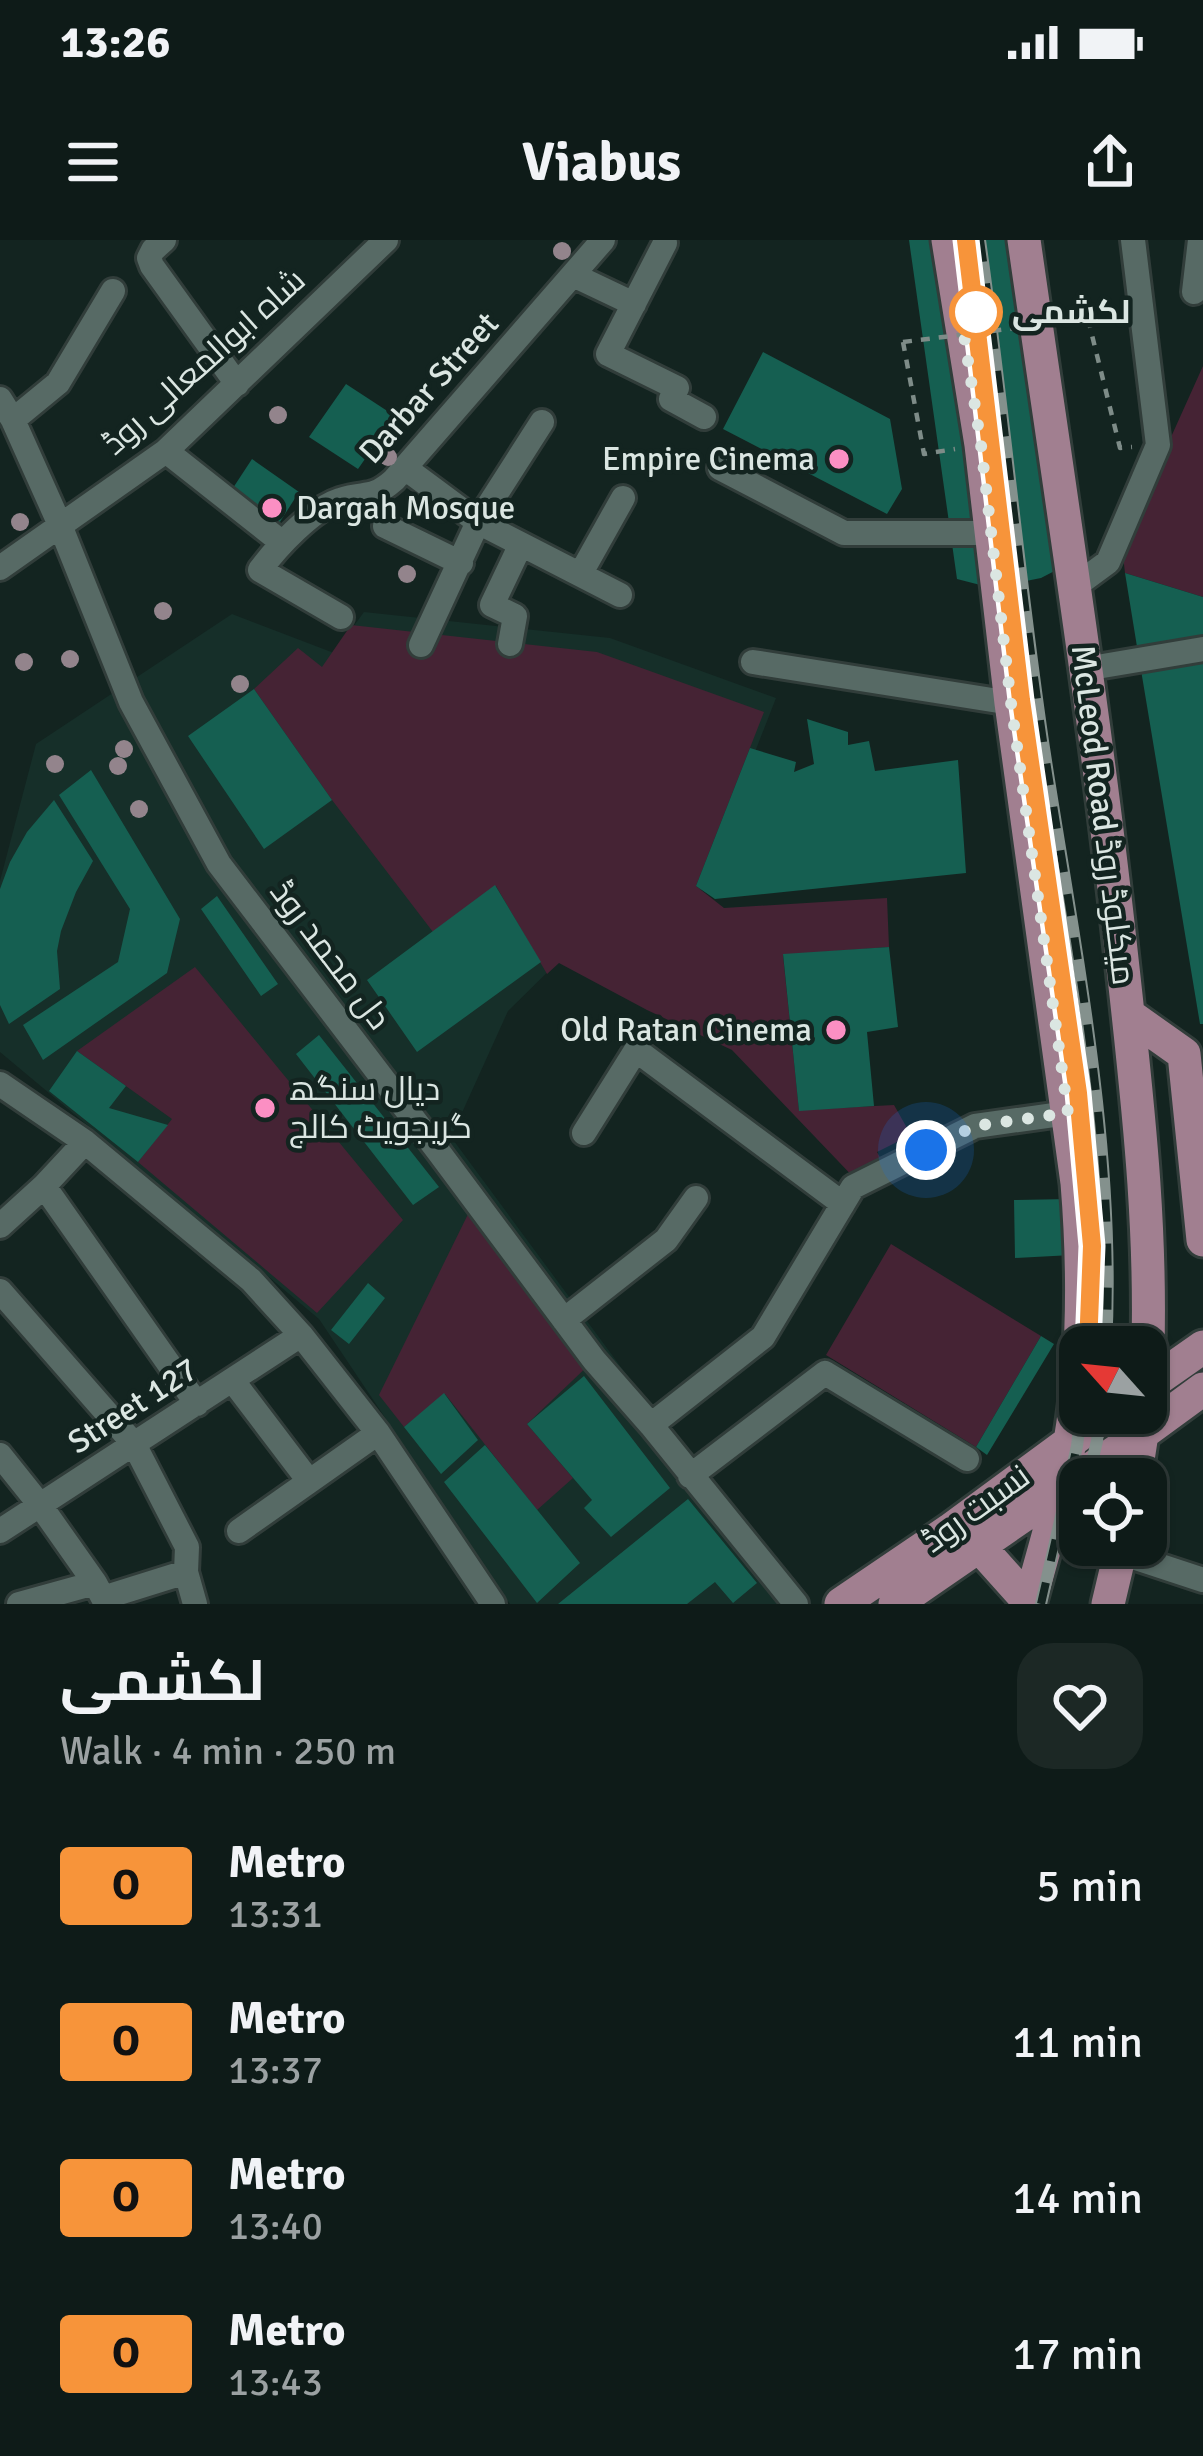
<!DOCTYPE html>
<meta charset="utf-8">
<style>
:root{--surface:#0e1b18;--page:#1c2825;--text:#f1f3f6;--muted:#9ba1a2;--line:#2e3937}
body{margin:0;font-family:Signika,Cairo,sans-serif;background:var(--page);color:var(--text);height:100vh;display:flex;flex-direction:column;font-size:45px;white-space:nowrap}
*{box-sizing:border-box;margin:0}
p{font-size:39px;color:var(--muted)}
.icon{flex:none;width:66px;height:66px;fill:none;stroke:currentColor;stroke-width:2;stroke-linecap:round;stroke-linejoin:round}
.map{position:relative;height:1364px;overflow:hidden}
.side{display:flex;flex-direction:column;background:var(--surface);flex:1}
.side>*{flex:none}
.badge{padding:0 24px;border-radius:9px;font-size:42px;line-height:78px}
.needle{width:78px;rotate:297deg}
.controls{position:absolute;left:1059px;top:1086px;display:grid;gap:24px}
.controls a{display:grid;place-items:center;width:108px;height:108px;border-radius:24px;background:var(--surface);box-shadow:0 3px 9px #0004,0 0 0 3px var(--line);font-size:60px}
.you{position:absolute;width:60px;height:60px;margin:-30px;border:9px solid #fff;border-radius:50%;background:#1a73e8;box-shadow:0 0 0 18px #1a73e833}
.map>.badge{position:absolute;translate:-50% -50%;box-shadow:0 0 0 6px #fff}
.round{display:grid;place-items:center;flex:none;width:126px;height:126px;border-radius:36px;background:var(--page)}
.head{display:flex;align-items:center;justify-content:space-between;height:204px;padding:0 60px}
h1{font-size:57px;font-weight:700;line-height:90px}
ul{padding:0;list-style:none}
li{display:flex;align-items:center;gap:36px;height:156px;padding:0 60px}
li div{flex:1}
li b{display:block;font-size:45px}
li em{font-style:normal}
li .badge{min-width:132px;font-weight:700;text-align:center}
.status{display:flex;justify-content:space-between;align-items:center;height:84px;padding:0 60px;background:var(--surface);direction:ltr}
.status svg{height:33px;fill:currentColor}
header{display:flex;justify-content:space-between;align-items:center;height:156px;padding:0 60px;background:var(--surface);font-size:54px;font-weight:700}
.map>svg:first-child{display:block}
.built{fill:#162f29}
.green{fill:#452334}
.building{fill:#155f51}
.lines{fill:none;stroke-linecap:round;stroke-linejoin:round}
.minor-casing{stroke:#313d3a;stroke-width:30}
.major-casing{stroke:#313d3a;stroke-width:39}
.path{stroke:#7e8c88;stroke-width:4.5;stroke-dasharray:9 9;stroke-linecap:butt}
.minor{stroke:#576a65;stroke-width:24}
.major{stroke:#a17f90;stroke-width:33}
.rail-casing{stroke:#84918d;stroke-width:12}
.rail{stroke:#132420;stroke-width:8;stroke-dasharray:22;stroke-linecap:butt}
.path-bridge{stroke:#7e8c88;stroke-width:4.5;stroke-dasharray:9 9;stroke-linecap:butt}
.tree{fill:#93848c}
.line-casing{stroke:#fff;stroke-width:27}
.line{stroke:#f7943a;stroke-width:18}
.walk{stroke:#dbe6e2;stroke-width:12;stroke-dasharray:0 21.6}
.stop-dot{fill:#fff;stroke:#f7943a;stroke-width:6}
.poi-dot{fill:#fb8fc3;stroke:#132420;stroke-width:4.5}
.labels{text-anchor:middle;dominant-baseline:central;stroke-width:9;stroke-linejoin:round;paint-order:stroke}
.stop-label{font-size:33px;font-weight:bold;fill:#dbe6e2;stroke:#132420;text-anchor:start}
.street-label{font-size:33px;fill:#dbe6e2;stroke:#132420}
.poi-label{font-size:33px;fill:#dbe6e2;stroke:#132420;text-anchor:end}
</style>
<div class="status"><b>13:26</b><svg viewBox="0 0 49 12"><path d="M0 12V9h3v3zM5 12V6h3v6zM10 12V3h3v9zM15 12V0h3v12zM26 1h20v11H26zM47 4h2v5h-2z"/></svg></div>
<header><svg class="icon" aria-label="menu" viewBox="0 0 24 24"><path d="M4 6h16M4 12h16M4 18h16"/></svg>Viabus<svg class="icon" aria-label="share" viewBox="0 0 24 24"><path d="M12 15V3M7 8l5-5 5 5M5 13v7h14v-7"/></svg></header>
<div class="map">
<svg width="1203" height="1364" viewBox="0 0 1203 1364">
<rect width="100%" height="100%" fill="#132420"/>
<path class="built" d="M364 372 610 398 776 458 660 756 571 709 508 771 451 897 796 1364H510L319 1079 0 812V641L36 504 232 374 334 413Z"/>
<path class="green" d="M1203 126V357L1125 333 1122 306Z
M351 385 597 412 764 472 696 646 724 668 887 658 889 707 783 715 799 870 894 865 911 895 877 912 887 930 860 944 732 810 647 770 559 723 547 734 496 646 433 692 332 560 254 449 298 408 322 427Z
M195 727 403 980 317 1073 138 922 172 879 77 811Z
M475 960 594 1120 527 1184 573 1238 537 1270 445 1154 404 1187 379 1155Z
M891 1004 1041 1096 976 1207 826 1115Z"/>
<path class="building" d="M909 0H1024L1068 324 1041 338 992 348 957 339Z
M763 112 890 179 902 249 887 274 723 189Z
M346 144 395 176 358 229 309 197Z
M252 219 299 252 278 285 231 251Z
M1125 333 1203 357V406L1139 419Z
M1203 412V784H1200L1140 424Z
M254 449 332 560 264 609 188 496Z
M807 479 848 492V505L869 501 875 531 958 520 966 633 715 659 696 646 750 508 796 522 794 532 814 524Z
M91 530 180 679 167 733 43 820 23 785 118 722 130 669 59 555Z
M54 560 93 621 76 652 61 691 57 711 60 749 9 784 0 765V649L10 622 27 592Z
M495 645 541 722 417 812 367 740Z
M217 656 278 744 261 756 201 669Z
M889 707 898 787 867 792 874 866 799 871 783 714Z
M319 795 439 947 413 965 296 814Z
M77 811 126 846 109 868 168 885 138 922 49 851Z
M1070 959 1072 1015 1015 1018 1014 960Z
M368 1043 385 1058 349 1104 331 1090Z
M1041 1096 1054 1104 987 1215 976 1207Z
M584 1136 670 1248 611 1297 584 1268 592 1260 527 1184Z
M444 1153 478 1200 441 1234 404 1187Z
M485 1205 580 1323 537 1363 444 1242Z
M688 1259 757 1343 733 1363 715 1342 687 1364H558Z"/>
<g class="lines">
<defs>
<path id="minor" d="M164 0 153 10 149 18 152 26 237 144
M665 3 608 114 677 148 671 159 704 177
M573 35 634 64
M1194 52 1200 0
M0 159 13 180 60 285 131 462 219 624 438 911 594 1120 651 1185 796 1364
M13 180 58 143 113 51
M166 211 280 301
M405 228 478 282 620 355
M720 228 844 293H992
M385 286 461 323
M0 328 166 211 386 0
M581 333 623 258
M1074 347 1108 322 1158 205 1133 0
M341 377 260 330C277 307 312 269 340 260 366 251 370 261 394 240L603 0
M510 404 515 376 492 365 521 304
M421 405 478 282 542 182
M753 422 1011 463
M1085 429 1203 409
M0 844 85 902 251 1040 301 1095 378 1193 493 1364
M584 893 636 810 843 964
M44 946 197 1164
M0 986 44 946 85 902
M0 1051 134 1204 187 1307 186 1332
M564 1080 666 1000 696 958
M233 1141 309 1241
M651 1185 763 1097 853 947 975 886 1068 873
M0 1215 40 1265 95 1343
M690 1236 825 1133 967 1219
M0 1291 301 1095
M239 1291 378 1193
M1121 1313 1203 1340
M19 1364 95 1343 103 1358 186 1332 195 1364"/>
<path id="major" d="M948 0 981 205 1011 463 1077 943C1084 1029 1084 1117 1070 1202 1060 1257 1044 1310 1029 1364
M1024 0C1058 239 1096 479 1122 719 1138 863 1155 1008 1146 1153
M1129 775 1184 814 1203 1000
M1146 1147 1203 1107
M1135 1239 1144 1181
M978 1305 1030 1363
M841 1364 950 1290 1109 1173
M895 1364 1143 1193 1203 1149
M1108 1364 1122 1305"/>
</defs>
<use href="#minor" class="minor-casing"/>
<use href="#major" class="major-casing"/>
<path class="path" d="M1088 79 1120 208 1132 207
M903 102 924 214 955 209"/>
<use href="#minor" class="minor"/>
<use href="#major" class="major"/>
<defs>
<path id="rail" d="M980 0C1004 169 1019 339 1044 508 1074 704 1117 909 1106 1107
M1074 826 1084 921
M1088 1107 1091 999
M1088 1239 1097 1201 1100 1173
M1041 1364 1077 1206 1081 1173"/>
</defs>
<use href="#rail" class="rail-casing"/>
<use href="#rail" class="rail"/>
<path class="path-bridge" d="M903 102 1088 79"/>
</g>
<g class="tree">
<circle cx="562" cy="11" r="9"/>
<circle cx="278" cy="175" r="9"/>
<circle cx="388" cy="217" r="9"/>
<circle cx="20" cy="282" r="9"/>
<circle cx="407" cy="334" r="9"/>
<circle cx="163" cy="371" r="9"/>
<circle cx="70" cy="419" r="9"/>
<circle cx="24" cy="422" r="9"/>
<circle cx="240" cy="444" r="9"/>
<circle cx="124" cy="509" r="9"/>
<circle cx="55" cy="524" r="9"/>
<circle cx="118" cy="526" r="9"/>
<circle cx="139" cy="569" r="9"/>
</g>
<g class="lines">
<defs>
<path id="line" d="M966 0 1021 460 1078 853 1092 1006 1088 1107"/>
</defs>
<use href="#line" class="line-casing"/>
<use href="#line" class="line"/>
<path class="walk" d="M926 910 975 886 1068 873 1011 463 981 205 962 82 976 72"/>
</g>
<circle class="stop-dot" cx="976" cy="72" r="24"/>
<g class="poi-dot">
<circle cx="839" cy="219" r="12"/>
<circle cx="272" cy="268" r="12"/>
<circle cx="836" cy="790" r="12"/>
<circle cx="265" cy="868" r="12"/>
</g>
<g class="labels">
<g class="stop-label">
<text x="1012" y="72">لکشمی</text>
</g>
<g class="street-label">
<text transform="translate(204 122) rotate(-42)">شاہ ابوالمعالی روڈ</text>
<text transform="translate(429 148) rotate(-48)">Darbar Street</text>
<text transform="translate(1103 575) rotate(83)">McLeod Road میکلوڈ روڈ</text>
<text transform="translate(330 715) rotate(53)">دل محمد روڈ</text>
<text transform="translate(133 1166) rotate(-33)">Street 127</text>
<text transform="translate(976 1269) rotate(-36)">نسبت روڈ</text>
</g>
<g class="poi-label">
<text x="815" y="219">Empire Cinema</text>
<text x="296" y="268" text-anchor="start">Dargah Mosque</text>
<text x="812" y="790">Old Ratan Cinema</text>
<text x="289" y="849" text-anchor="start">دیال سنگھ<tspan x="289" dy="38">گریجویٹ کالج</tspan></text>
</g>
</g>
</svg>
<div class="controls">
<a><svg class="needle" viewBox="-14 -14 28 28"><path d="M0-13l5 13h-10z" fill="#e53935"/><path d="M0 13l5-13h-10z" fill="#9ba1a2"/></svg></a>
<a><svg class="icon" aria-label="locate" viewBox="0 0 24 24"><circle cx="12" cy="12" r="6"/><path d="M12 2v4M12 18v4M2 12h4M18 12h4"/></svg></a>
</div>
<div class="you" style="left:926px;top:910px"></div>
</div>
<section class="side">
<div class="head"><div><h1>لکشمی</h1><p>Walk · 4 min · 250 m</p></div><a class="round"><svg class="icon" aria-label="heart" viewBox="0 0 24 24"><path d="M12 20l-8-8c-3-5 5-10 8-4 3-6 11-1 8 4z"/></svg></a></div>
<ul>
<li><span class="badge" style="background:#f7943a;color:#111">O</span><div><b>Metro</b><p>13:31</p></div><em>5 min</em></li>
<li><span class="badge" style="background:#f7943a;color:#111">O</span><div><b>Metro</b><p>13:37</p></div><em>11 min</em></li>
<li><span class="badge" style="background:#f7943a;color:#111">O</span><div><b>Metro</b><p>13:40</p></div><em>14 min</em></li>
<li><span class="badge" style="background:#f7943a;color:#111">O</span><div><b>Metro</b><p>13:43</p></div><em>17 min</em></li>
</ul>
</section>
